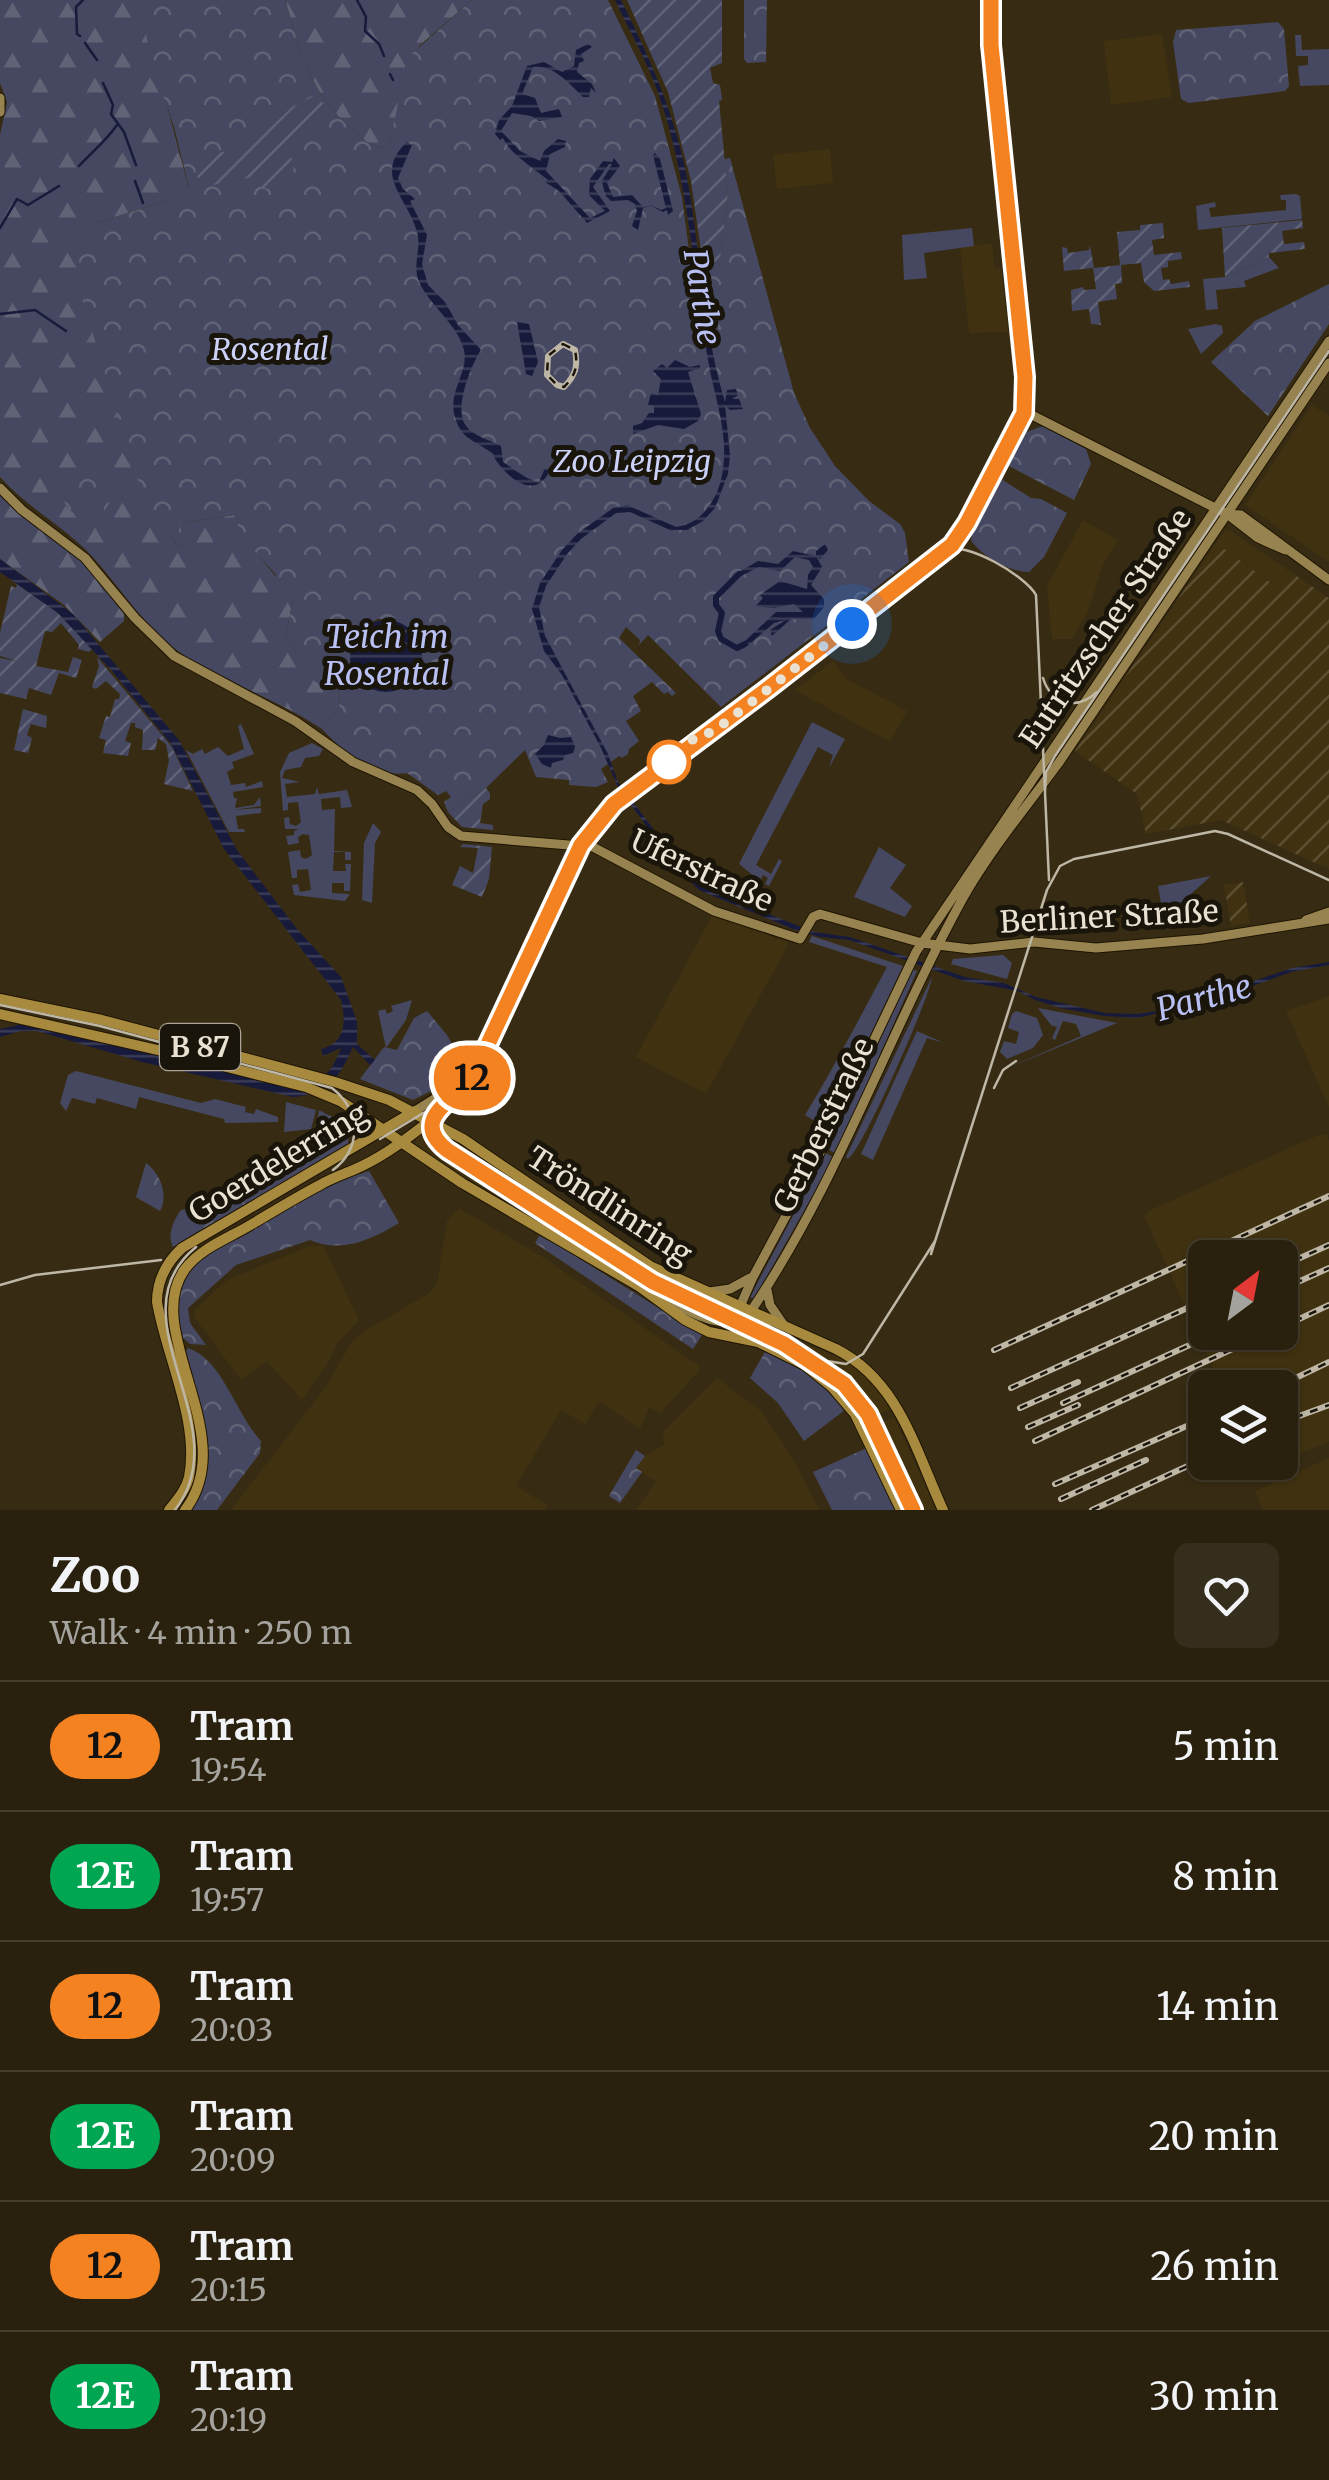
<!DOCTYPE html>
<meta charset="utf-8">
<style>
:root{--surface:#29210e;--page:#352e1c;--text:#f1f3f6;--muted:#a5a39e;--line:#453e2e}
body{margin:0;font-family:Merriweather,serif;background:var(--page);color:var(--text);height:100vh;display:flex;flex-direction:column;font-size:38px;white-space:nowrap}
*{box-sizing:border-box;margin:0}
p{font-size:32px;color:var(--muted)}
.icon{flex:none;width:55px;height:55px;fill:none;stroke:currentColor;stroke-width:2;stroke-linecap:round;stroke-linejoin:round}
.map{position:relative;height:1510px;overflow:hidden}
.drawer{display:flex;flex-direction:column;background:var(--surface);flex:1}
.drawer>*{flex:none}
.badge{padding:0 20px;border-radius:32px;font-size:35px;line-height:65px}
.needle{width:65px;rotate:32deg}
.tools{position:absolute;left:1188px;top:1240px;display:grid;gap:20px}
.tools a{display:grid;place-items:center;width:110px;height:110px;border-radius:15px;background:var(--surface);box-shadow:0 2px 8px #0004,0 0 0 2px var(--line);font-size:50px}
.you{position:absolute;width:50px;height:50px;margin:-25px;border:8px solid #fff;border-radius:50%;background:#1a73e8;box-shadow:0 0 0 15px #1a73e833}
.map>.badge{position:absolute;translate:-50% -50%;box-shadow:0 0 0 5px #fff}
.round{display:grid;place-items:center;flex:none;width:105px;height:105px;border-radius:15px;background:var(--page)}
.overview{display:flex;align-items:center;justify-content:space-between;height:170px;padding:0 50px}
h1{font-size:48px;font-weight:800;line-height:75px}
ul{padding:0;list-style:none}
li{display:flex;align-items:center;gap:30px;height:130px;padding:0 50px;border-top:2px solid var(--line)}
li div{flex:1}
li b{display:block;font-size:38px}
li em{font-style:normal}
li .badge{min-width:110px;font-weight:700;text-align:center}
.map>svg:first-child{display:block}
.built{fill:#403210;fill-rule:evenodd}
.industrial{fill:url(#industrial-furrows)}
.grass{fill:#454860}
.forest{fill:url(#forest-firs)}
.park{fill:url(#park-crowns);fill-rule:evenodd}
.garden{fill:url(#garden-furrows)}
.water{fill:url(#water-rules)}
.lines{fill:none;stroke-linecap:round;stroke-linejoin:round}
.stream{stroke:#181a3b;stroke-width:2.5}
.canal{stroke:#181a3b;stroke-width:6}
.secondary-casing{stroke:#1e1400;stroke-width:11}
.primary-casing{stroke:#1e1400;stroke-width:12}
.secondary{stroke:#97834f;stroke-width:9}
.primary{stroke:#a78a3e;stroke-width:10}
.tram{stroke:#bfb7a6;stroke-width:2.5}
.rail-casing{stroke:#bfb7a6;stroke-width:6}
.rail{stroke:#1a150a;stroke-width:2.5;stroke-dasharray:8;stroke-linecap:butt}
.line-casing{stroke:#fff;stroke-width:22}
.line{stroke:#f58220;stroke-width:15}
.walk{stroke:#e9e2d3;stroke-width:10;stroke-dasharray:0 18}
.stop-dot{fill:#fff;stroke:#f58220;stroke-width:5}
.labels{text-anchor:middle;dominant-baseline:central;stroke-width:10;stroke-linejoin:round;paint-order:stroke}
.shield{fill:#1a150a;stroke:#aba497;stroke-width:2.5}
.shield-label{font-size:28px;font-weight:bold;fill:#e9e2d3}
.park-label{font-size:30px;font-style:italic;fill:#cbd1f9;stroke:#1a150a}
.street-label{font-size:30px;fill:#e9e2d3;stroke:#1a150a}
.water-label{font-size:32px;font-style:italic;fill:#b9c0f4;stroke:#1a150a}
</style>
<div class="map">
<svg width="1329" height="1510" viewBox="0 0 1329 1510">
<defs>
<pattern id="industrial-furrows" width="10" height="10" patternUnits="userSpaceOnUse" patternTransform="scale(2.5)"><rect width="10" height="10" fill="#403210"/><path d="M-1 1l2-2M0 10L10 0M9 11l2-2" fill="none" stroke="#5c4f32"/></pattern>
<pattern id="forest-firs" width="22" height="20" patternUnits="userSpaceOnUse" patternTransform="scale(2.5)"><rect width="22" height="20" fill="#454860"/><path d="M5 1l3.5 6h-7zM16 11l3.5 6h-7z" fill="#606276"/></pattern>
<pattern id="park-crowns" width="20" height="18" patternUnits="userSpaceOnUse" patternTransform="scale(2.5)"><rect width="20" height="18" fill="#454860"/><path d="M2 6a3 3 0 1 1 6 0M12 15a3 3 0 1 1 6 0" fill="none" stroke="#606276"/></pattern>
<pattern id="garden-furrows" width="10" height="10" patternUnits="userSpaceOnUse" patternTransform="scale(2.5)"><rect width="10" height="10" fill="#454860"/><path d="M-1 1l2-2M0 10L10 0M9 11l2-2" fill="none" stroke="#606276"/></pattern>
<pattern id="water-rules" width="6" height="5" patternUnits="userSpaceOnUse" patternTransform="scale(2.5)"><rect width="6" height="5" fill="#181a3b"/><path d="M0 2.5h6" fill="none" stroke="#3a3b56"/></pattern>
</defs>
<rect width="100%" height="100%" fill="#372c13"/>
<path class="built" d="M1162 34 1172 97 1111 105 1104 41Z
M830 149 833 183 777 189 773 155Z
M992 244 995 269 1001 268 1008 332 969 333 960 247Z
M1312 405 1329 416V562L1245 505Z
M1083 520 1118 540 1102 566 1088 612 1072 639H1052L1047 586Z
M1229 530 1288 570 1277 586 1216 543 1224 532Z
M833 661 846 679 907 711 890 742 795 690Z
M712 916 787 942 788 945 706 1094 636 1057Z
M1329 996V1107L1286 1011Z
M423 1133 452 1142 649 1271 719 1302 712 1316 554 1233 435 1161 416 1146V1138Z
M1326 1134 1329 1141V1441L1260 1472 1256 1463 1280 1462V1388L1222 1387 1144 1216 1153 1209 1316 1136ZM1205 1258H1280V1332H1205Z
M459 1208 546 1259 699 1366V1371L660 1413 649 1407 640 1429 599 1401 585 1424 561 1410 516 1486 547 1505 545 1510H231L325 1388 351 1343 366 1330 428 1294 437 1284 447 1221Z
M323 1246 359 1320 337 1344 327 1364 302 1400 267 1361 241 1380 195 1318 194 1311 227 1280 307 1247Z
M762 1325 847 1361 878 1387 890 1409 865 1421 851 1400 827 1375 797 1355 756 1333V1328Z
M717 1378 761 1411 796 1464 819 1510H636L656 1482 636 1468 645 1456 664 1445 663 1432Z
M894 1417 936 1510H906L869 1429Z
M1329 1458V1510H1263L1255 1491Z"/>
<path class="industrial" d="M1216 543 1276 586 1288 570 1329 598V869L1221 820 1146 834 1137 794 1075 751Z
M1243 882 1250 923 1231 926 1224 885Z"/>
<path class="grass" d="M1295 35H1301L1302 50 1329 49V85L1300 86 1298 66 1308 65V56H1296Z
M1296 194 1300 196 1302 219 1198 230 1196 206 1215 202 1216 207 1209 208 1211 217 1286 210V200H1281L1280 195Z
M972 228 974 246 924 253 927 278 904 280 902 235Z
M1269 257 1279 268 1244 281 1246 287 1216 290 1218 309 1206 310 1203 279 1225 277Z
M1216 324 1222 326 1223 333 1201 354 1188 329Z
M812 722 845 739 829 768 833 755 818 747 756 865 771 874 779 859 782 861 769 886 765 884 768 878 763 875 760 881 739 864Z
M241 724 254 754 232 762 234 768 227 772 231 785 245 783 246 787 262 781 263 787 233 792 234 798H237L235 808 254 805 260 797 261 806 232 810 261 808V813L236 816 238 829H244L245 832H229L186 750 193 754 202 749 205 754 218 747 228 756 244 749 238 726Z
M312 743 323 749 319 756 305 758 301 767 285 770 282 778 300 782 285 784 287 797 315 794 317 787 319 794 347 790 352 807 341 808 340 797 321 799 322 810 335 809 334 851 351 852V860H345V852H334L333 871H346L345 864H351L350 891H344V883H332V893L350 894 345 901 294 895 292 885 298 884 300 892 311 890 308 869 297 870V878H292L288 852 300 850 301 857 306 859 312 855 309 835 303 834 298 837 299 843 288 845 286 836 294 835V831L299 829H285L284 818 289 817 290 824 296 826 301 822 298 802 288 803V810L283 811 280 772 289 753Z
M373 823 381 832 375 843 372 903 362 900 364 843Z
M879 847 906 865 890 888 912 906 905 917 854 897Z
M1211 876 1182 902 1162 908 1158 886Z
M812 936 903 966 818 1146 809 1154 823 1126 805 1115C835 1066 860 1017 887 967L809 942Z
M1003 955 1012 963 1007 979 951 964 953 959Z
M912 969 917 971 836 1154 828 1149Z
M932 977C931 995 862 1151 848 1159L846 1157Z
M412 1000 406 1020 386 1048 378 1011 385 1009 387 1014 393 1011 391 1006Z
M1038 1008 1117 1023 1008 1068 1081 1036 1076 1024 1063 1021 1055 1040 1052 1038 1057 1027 1051 1025Z
M1016 1011 1037 1018 1043 1035 1033 1048 1007 1059 1000 1052 1004 1041 1016 1044 1019 1032 1008 1028 1012 1014Z
M917 1031 944 1043 927 1038 873 1160 861 1154Z
M76 1071 201 1103 215 1099 246 1107 245 1112 254 1114 256 1109 278 1117V1122L225 1123 224 1119 139 1097 136 1109 97 1098 95 1104 72 1098 66 1111 60 1103 68 1075Z
M286 1102 316 1110 311 1129 284 1132Z
M826 1153 834 1158 754 1299 750 1297Z"/>
<path class="forest" d="M0 0H139L189 189 166 201 96 223 133 461C144 501 151 518 180 547L181 523 234 515C247 547 273 570 293 599L286 635 318 686 331 683 340 692 339 709 322 729C279 700 230 685 187 657 145 631 121 586 87 551 60 524 27 507 0 477V135L7 102 0 83Z
M285 0H472L419 46 388 148C373 149 364 140 354 131 308 91 302 55 285 0Z
M0 494 81 561 124 614V621L100 642 64 605 0 559Z"/>
<path class="park" d="M139 0H285C302 55 308 91 354 131 364 140 373 149 388 148L391 138 407 58 472 0H608L655 96 682 197 694 288 705 295V279L719 268 728 194 724 159 730 158 794 393 810 428 835 466 869 501 900 524 905 533 909 562 721 707 648 635 639 645 640 640 626 627 619 638 676 693 672 696 668 692 664 694 652 682 633 696 641 711 626 721 639 741 629 749 628 754 622 758 619 756 601 769 608 782 596 787 569 785V780L536 777 525 750 486 788 448 812 444 802 451 797 446 791 438 795 407 773C377 779 341 750 322 729L339 709 340 692 331 683 318 687 286 635 293 599 271 597 276 575 243 538 234 515 181 523V548L155 521 144 500 82 298 78 262 87 231 96 223 166 201 189 188 174 127 151 58ZM378 619H389L422 657 413 680 350 665C352 644 357 628 378 619Z
M744 0H767L766 62 747 63 744 59Z
M1278 22 1284 29 1289 86 1285 91 1189 103 1181 99 1173 42 1176 30Z
M1329 284V324L1268 416 1211 362 1255 321Z
M1043 426 1086 449 1091 464 1074 500 1005 464 1021 434Z
M62 492a25 25 0 1 1 50 0a25 25 0 1 1-50 0Z
M998 477 1031 498 1041 499 1067 513 1044 557 1029 572C1010 572 981 556 971 540L975 522Z
M427 1011 447 1035 465 1068 447 1083 413 1100 360 1079 384 1047 397 1050 414 1018Z
M319 1110 349 1126 348 1144 265 1196 173 1247C167 1235 173 1221 181 1210L237 1200 262 1185 266 1187 314 1154C312 1138 317 1126 319 1110Z
M146 1163C160 1173 169 1195 160 1211L136 1197Z
M369 1171 399 1223C372 1239 342 1254 310 1240L236 1265 188 1308 190 1323 206 1345 190 1344 183 1338C173 1302 178 1279 207 1254L331 1184Z
M539 1236 556 1244 702 1335 693 1349 535 1243Z
M188 1348C223 1360 235 1413 261 1441L260 1453 217 1510H190C224 1466 198 1399 186 1351Z
M766 1350 814 1377 845 1410 804 1441 778 1403 750 1378Z
M867 1448 896 1510H832L813 1472Z
M636 1450 645 1456 636 1468 642 1472 620 1503 609 1496Z"/>
<path class="garden" d="M627 0H722V63L710 68 713 83 720 85 722 100 719 101 728 194 719 269 705 279 691 181 668 92Z
M316 95 333 115 288 152C295 163 296 169 288 180L281 182 276 189H267L260 185 262 178 274 171 271 168 263 175 202 187 197 176 216 153 247 148 265 122 273 125 292 107Z
M1302 220 1303 228 1282 231 1284 244 1304 242 1305 249 1269 253V257L1225 277 1222 228Z
M1163 223 1164 238 1152 240 1154 255 1181 252 1182 259 1168 261V267L1161 268 1163 280 1169 279 1171 284 1189 281 1190 287 1154 291 1144 282 1141 263 1121 265 1122 283 1115 284 1117 299 1098 302 1101 325 1091 324 1089 309 1072 311 1071 290 1083 287 1084 290 1096 289 1093 268 1064 271 1062 247 1067 248 1068 253 1089 250 1090 245 1094 268 1120 265 1117 232 1140 230V225Z
M17 584 58 613 92 649 89 652 78 649 79 645 61 623 52 632 45 631 36 666 68 672 73 657 82 660 76 678 59 673 51 695 29 688 26 699 0 693V658L17 661 0 656V633L11 586 16 588Z
M97 657 172 747 193 791 164 784 169 760 166 744 158 738 155 750H142L143 730 135 727V723H131L125 741 131 743 128 756 103 753 106 740 99 738 106 716 110 717 115 699H119L120 694 106 681 96 689 92 687 99 666Z
M23 709 47 716 46 728 31 724 27 735 32 738 28 753 14 750Z
M486 788 490 793V799L483 804 480 823 493 825V830L462 827 448 812Z
M463 844 492 847 489 879 482 897 452 885 460 866 473 873 478 848 460 847Z"/>
<path class="water" d="M615 0H621C651 60 678 121 689 188 701 260 704 333 725 402L727 390 736 389 738 395 732 399H739L743 409 730 410 725 405 730 455 728 474 715 508 703 521 687 530H670L630 512 616 513 581 539 567 554 546 586 539 607 545 636 608 754 618 782 681 866 701 887 814 932 850 937 965 977 1004 983 1036 997 1105 1013 1137 1014 1171 1009 1292 968 1329 962V965L1291 972 1214 1000V1007L1204 1003 1137 1018 1104 1016 1060 1008 1035 1000 1018 991 964 981 849 940 820 937 793 929 699 890 678 869 618 787 601 748 562 675 544 651 532 609 540 583 562 550 577 534 613 508 627 505 676 527C700 524 715 503 721 480 731 438 715 401 708 360 692 269 689 178 657 90 646 59 629 30 615 0Z
M588 44 592 47 581 54 584 61 579 63 577 72 592 84 596 93 591 88 589 97H583C570 84 553 64 533 67L522 94 535 98 541 113 559 109 562 117 539 121 531 116 512 113 501 131 520 151 540 161 544 151 558 139 566 141 565 147 550 154 546 171 590 218 605 211 589 195 590 179 603 161 612 162 614 158 620 166 607 183 613 197 632 195 643 207 651 205 661 210 666 208 653 155 655 153 660 159 673 211 668 215 667 210 663 212 651 206 643 208 638 230 632 226 637 211 635 204 628 200 611 201 605 195 602 181 612 164H609L593 187 610 211 587 223 559 191 545 182 548 180C536 170 509 153 503 138L500 140 495 134 499 120 512 106 527 66 544 62 562 72 574 66 576 50Z
M407 142 412 145 398 178 403 189 415 199 410 201 427 235 422 264 428 285 445 302 458 325 481 350C471 365 453 410 466 426 473 436 490 440 501 446L503 462C514 469 526 480 539 482L545 468 550 470C537 499 512 482 498 463 491 454 498 457 489 451 471 438 460 439 454 413 449 389 471 369 463 347 456 324 431 306 420 284 411 266 422 250 417 232 408 198 372 175 407 142Z
M517 322 529 324 538 362 532 376 526 374Z
M675 360 690 367 700 365V368L688 372 701 414 698 421 684 429 658 425 633 434V426L642 423 649 413H654V406L648 405 651 393 658 395 661 379 653 371 662 364 667 368Z
M825 544 828 550 820 559 816 556 822 567 811 585 824 599V607L814 619H791L772 636 770 630 786 620 774 623 747 646 744 642 776 612H803L794 604 774 608 756 606 763 598 760 595 780 581 807 589 808 575 813 567 809 560 795 557 780 571 759 567 741 576 739 572 758 561 778 564 793 551 816 556V551Z
M0 559 73 614 179 740 237 850 297 929 341 977 357 1021V1044L375 1060 370 1065 353 1047C340 1077 327 1095 293 1097L142 1062 37 1031H21L0 1037V1029L27 1023 294 1089C322 1085 332 1072 341 1048L323 1056 321 1049C346 1043 346 1021 341 1000L224 849 171 744 112 671 58 613 0 572Z
M350 656a36 36 0 1 1 72 0a36 36 0 1 1-72 0Z
M548 735 560 738 571 737 575 747 573 753 565 755 563 760 552 763 551 768 542 764 535 754 544 745Z"/>
<g class="lines">
<path class="stream" d="M357 0 366 17 365 31 379 44 384 56
M80 36 77 34 76 7 83 0
M85 43 97 60
M390 74 393 80
M103 83 113 105 111 114 124 132 136 165
M79 166C92 152 106 141 117 125
M135 181 143 203
M0 228 17 199 28 205 59 186
M0 314 35 310 66 331"/>
<path class="canal" d="M739 574 716 597V605L722 613 718 631 721 639 737 648 745 644"/>
<defs>
<path id="secondary" d="M0 98V112
M1026 412 1227 514 1258 538 1285 550
M0 488 22 510 85 558 135 618 174 656 295 721 353 762 417 790 432 804 448 827 461 836 593 847 714 911 800 939 813 917 820 914 922 943 970 949 1034 942 1096 948 1203 939 1329 919
M1227 514 1241 515 1329 580
M647 777C659 760 689 736 710 732
M1306 920 1329 912
M415 1111 474 1074
M431 1120 472 1085 577 856 608 812 953 545 1026 412 1028 389 992 45V0
M767 1290 770 1305 783 1324
M709 1292 730 1289 750 1278
M653 1293C682 1306 723 1338 751 1311 839 1181 888 1034 963 898 991 849 1027 806 1060 761L1329 363
M757 1341 743 1323 742 1302 753 1277 822 1149 916 952 1329 341"/>
<path id="primary" d="M0 999 102 1020 335 1082 389 1100 463 1139 650 1266 836 1349C899 1381 915 1449 943 1510
M0 1014 184 1056 306 1087 342 1102 462 1183 640 1287 685 1320 709 1332 758 1342 805 1365 832 1387 855 1414 901 1510
M761 1343 753 1333V1326L769 1321
M169 1510C177 1500 186 1490 189 1477 200 1422 166 1356 157 1302 157 1280 166 1263 182 1248L415 1111
M185 1510C242 1436 140 1331 185 1269 200 1249 226 1239 247 1227 271 1213 295 1198 320 1185 333 1177 348 1173 362 1166 387 1154 409 1137 431 1120"/>
</defs>
<use href="#secondary" class="secondary-casing"/>
<use href="#primary" class="primary-casing"/>
<use href="#secondary" class="secondary"/>
<use href="#primary" class="primary"/>
<path class="tram" d="M946 550C966 541 1026 576 1036 595L1049 880
M1043 678C1051 704 1077 711 1097 692
M1045 792 1046 772 1055 756 1329 351
M0 1005 100 1026 332 1088C361 1111 362 1148 333 1170
M472 1083 584 846 609 813 954 547 965 532 1028 413 1031 399 994 46V0
M994 1088 1003 1070 1016 1061
M380 1139 460 1091 475 1071
M931 1254 1047 890 1060 866 1074 859 1215 831 1228 834 1329 880
M628 1266 827 1361 846 1364 863 1354 935 1241
M0 1285 35 1275 161 1260
M175 1510C241 1425 110 1317 196 1247"/>
<defs>
<path id="rail" d="M563 344 575 350C578 366 576 375 564 387L557 385 547 375 548 356Z
M1280 1267 1329 1245
M1280 1290 1329 1268
M1280 1328 1329 1305
M994 1350 1329 1196
M1011 1388 1205 1300
M1275 1388 1329 1362
M1063 1403 1218 1332
M1020 1408 1078 1382
M1280 1423 1329 1405
M1028 1427 1078 1405
M1035 1441 1269 1332
M1055 1484 1205 1418
M1061 1499 1146 1460
M1092 1510 1205 1458"/>
</defs>
<use href="#rail" class="rail-casing"/>
<use href="#rail" class="rail"/>
</g>
<g class="lines">
<defs>
<path id="line" d="M913 1510 868 1414 844 1384 784 1344 653 1282 447 1150C406 1117 460 1099 474 1074L581 845 614 804 770 687 952 545 967 523 1024 413 1025 377 991 45V0"/>
</defs>
<use href="#line" class="line-casing"/>
<use href="#line" class="line"/>
<path class="walk" d="M669 762 667 758 699 735 713 732 852 624"/>
</g>
<circle class="stop-dot" cx="669" cy="762" r="20"/>
<g class="labels">
<rect class="shield" x="160" y="1024" width="80" height="46" rx="8"/>
<g class="shield-label">
<text x="200" y="1047">B 87</text>
</g>
<g class="park-label">
<text x="270" y="349">Rosental</text>
<text x="632" y="461">Zoo Leipzig</text>
</g>
<g class="street-label">
<text transform="translate(1105 628) rotate(-56)">Eutritzscher Straße</text>
<text transform="translate(702 870) rotate(25)">Uferstraße</text>
<text transform="translate(1109 916) rotate(-3)">Berliner Straße</text>
<text transform="translate(823 1125) rotate(-64)">Gerberstraße</text>
<text transform="translate(278 1162) rotate(-31)">Goerdelerring</text>
<text transform="translate(610 1205) rotate(33)">Tröndlinring</text>
</g>
<g class="water-label">
<text transform="translate(702 297) rotate(81)">Parthe</text>
<text x="387" y="637">Teich im<tspan x="387" dy="37">Rosental</tspan></text>
<text transform="translate(1204 998) rotate(-15)">Parthe</text>
</g>
</g>
</svg>
<div class="tools">
<a><svg class="needle" viewBox="-14 -14 28 28"><path d="M0-13l5 13h-10z" fill="#e53935"/><path d="M0 13l5-13h-10z" fill="#a5a39e"/></svg></a>
<a><svg class="icon" aria-label="layers" viewBox="0 0 24 24"><path d="M12 4l9 5-9 5-9-5zM3 14l9 5 9-5"/></svg></a>
</div>
<div class="you" style="left:852px;top:624px"></div>
<b class="badge" style="left:472px;top:1078px;background:#f58220;color:#111">12</b>
</div>
<section class="drawer">
<div class="overview"><div><h1>Zoo</h1><p>Walk · 4 min · 250 m</p></div><a class="round"><svg class="icon" aria-label="heart" viewBox="0 0 24 24"><path d="M12 20l-8-8c-3-5 5-10 8-4 3-6 11-1 8 4z"/></svg></a></div>
<ul>
<li><span class="badge" style="background:#f58220;color:#111">12</span><div><b>Tram</b><p>19:54</p></div><em>5 min</em></li>
<li><span class="badge" style="background:#00a651;color:#fff">12E</span><div><b>Tram</b><p>19:57</p></div><em>8 min</em></li>
<li><span class="badge" style="background:#f58220;color:#111">12</span><div><b>Tram</b><p>20:03</p></div><em>14 min</em></li>
<li><span class="badge" style="background:#00a651;color:#fff">12E</span><div><b>Tram</b><p>20:09</p></div><em>20 min</em></li>
<li><span class="badge" style="background:#f58220;color:#111">12</span><div><b>Tram</b><p>20:15</p></div><em>26 min</em></li>
<li><span class="badge" style="background:#00a651;color:#fff">12E</span><div><b>Tram</b><p>20:19</p></div><em>30 min</em></li>
</ul>
</section>
